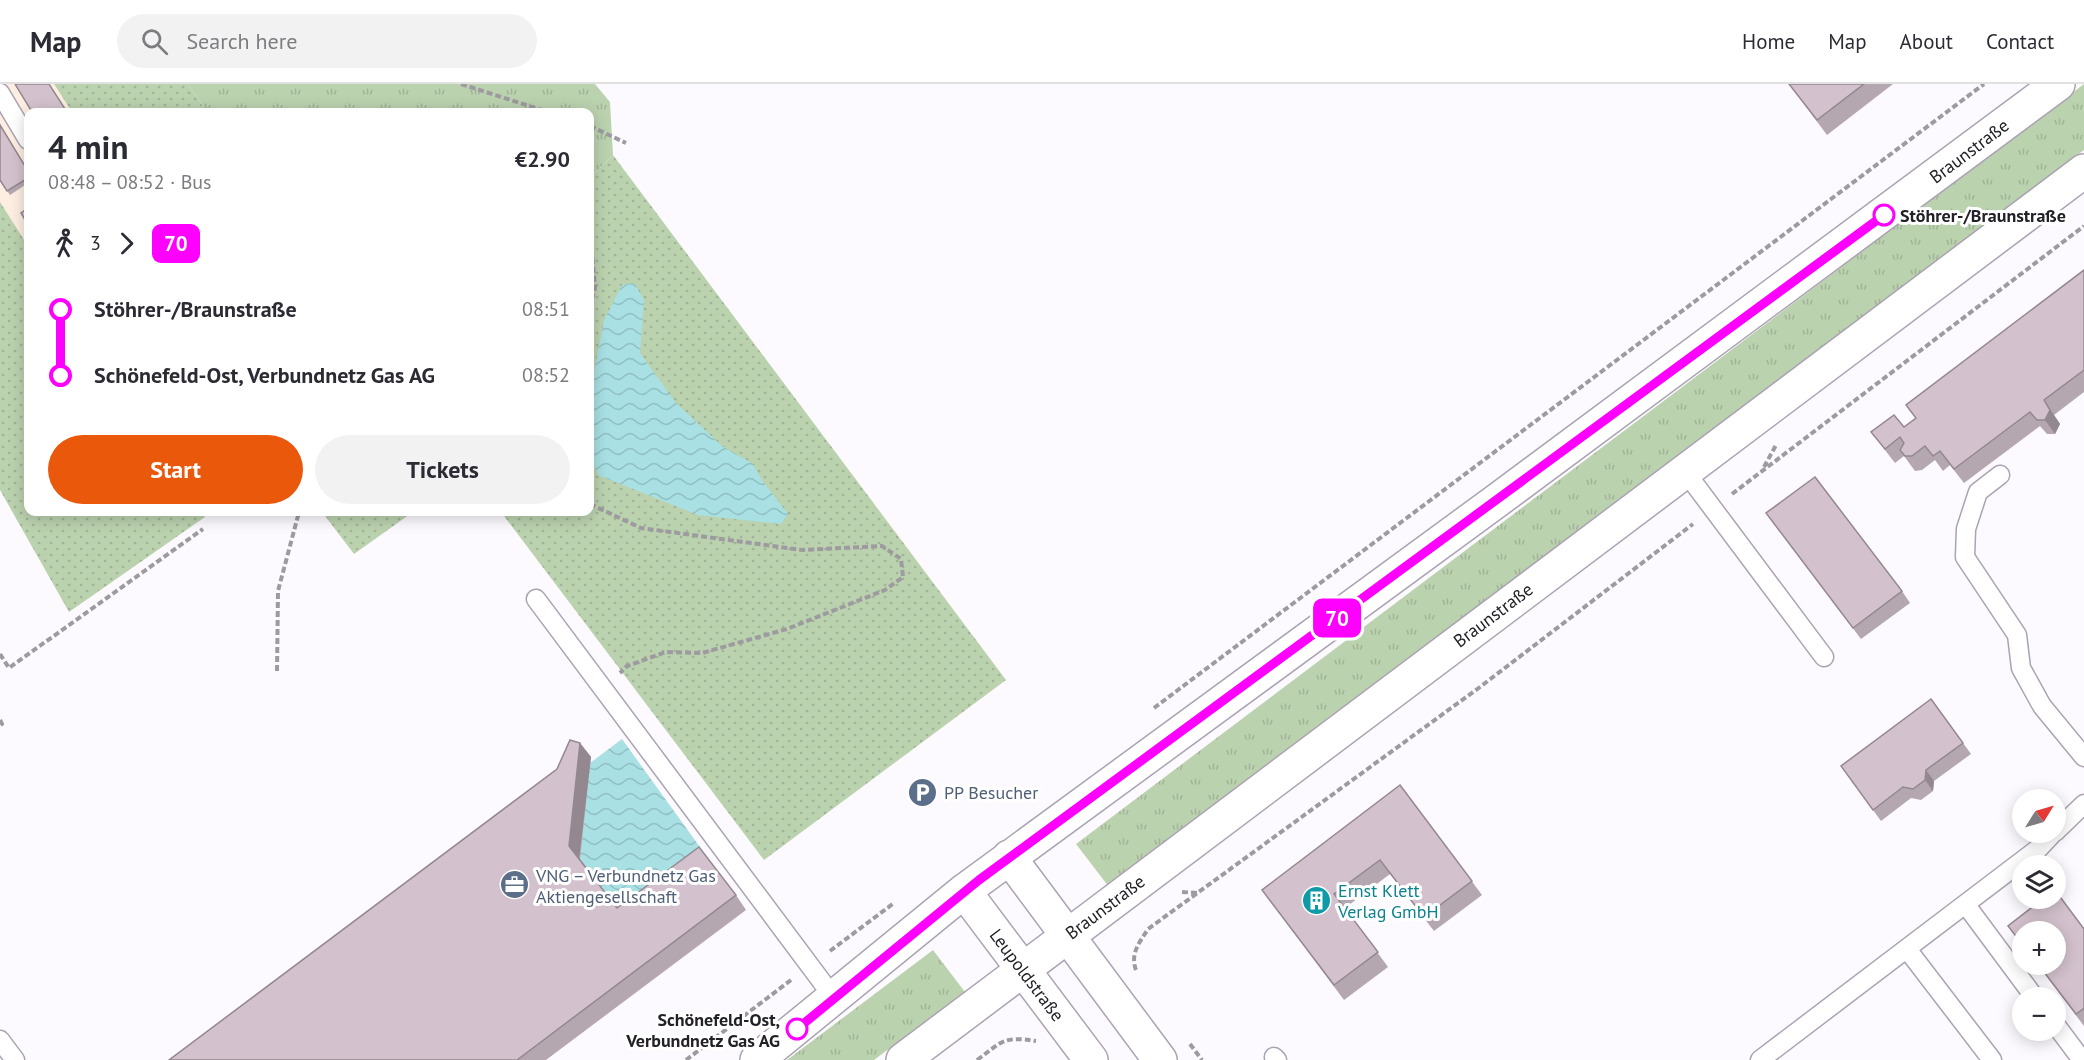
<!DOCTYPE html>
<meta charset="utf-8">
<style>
:root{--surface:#fff;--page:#f2f2f3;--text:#2b2b33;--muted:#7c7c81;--line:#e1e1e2;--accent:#ea580c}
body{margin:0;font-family:"PT Sans",sans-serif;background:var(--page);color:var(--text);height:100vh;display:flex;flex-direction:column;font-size:22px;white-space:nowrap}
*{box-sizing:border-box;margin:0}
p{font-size:20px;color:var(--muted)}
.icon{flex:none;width:33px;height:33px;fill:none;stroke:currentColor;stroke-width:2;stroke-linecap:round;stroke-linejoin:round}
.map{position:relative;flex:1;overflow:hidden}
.sheet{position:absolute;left:24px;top:24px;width:570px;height:408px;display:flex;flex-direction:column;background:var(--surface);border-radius:12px;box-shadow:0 3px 15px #0003}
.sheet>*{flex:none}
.badge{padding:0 12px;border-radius:9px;font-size:21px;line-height:39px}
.needle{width:39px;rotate:53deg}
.controls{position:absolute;left:2012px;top:705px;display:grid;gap:12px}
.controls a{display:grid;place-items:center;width:54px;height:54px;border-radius:50%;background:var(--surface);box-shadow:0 3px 15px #0003;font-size:30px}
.map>.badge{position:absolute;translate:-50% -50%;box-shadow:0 0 0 3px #fff}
.legs{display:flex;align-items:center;gap:9px;height:66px;padding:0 24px;font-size:20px}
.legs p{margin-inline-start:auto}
.overview{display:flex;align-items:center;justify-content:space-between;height:102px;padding:0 24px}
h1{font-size:33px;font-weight:600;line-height:45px}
.primary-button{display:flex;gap:12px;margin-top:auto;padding:12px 24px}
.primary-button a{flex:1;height:69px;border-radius:36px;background:var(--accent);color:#fff;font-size:24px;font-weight:600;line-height:69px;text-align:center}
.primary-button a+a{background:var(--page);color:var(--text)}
ul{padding:0 24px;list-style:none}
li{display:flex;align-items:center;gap:21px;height:66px;font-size:22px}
li i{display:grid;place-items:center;width:9px;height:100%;margin:0 8px;background:currentColor}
li i::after{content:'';width:15px;height:15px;margin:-8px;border:4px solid;border-radius:50%;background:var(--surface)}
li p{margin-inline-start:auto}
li:first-child i{background:linear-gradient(#0000 50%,currentColor 0)}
li:last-child i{background:linear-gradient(currentColor 50%,#0000 0)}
header{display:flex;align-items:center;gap:36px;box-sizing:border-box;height:84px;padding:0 30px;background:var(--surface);border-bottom:2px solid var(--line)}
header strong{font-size:28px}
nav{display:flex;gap:33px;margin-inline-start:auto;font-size:21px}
.search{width:420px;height:54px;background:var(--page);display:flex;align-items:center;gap:15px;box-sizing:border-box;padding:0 21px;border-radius:33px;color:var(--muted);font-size:22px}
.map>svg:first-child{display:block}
.industrial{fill:#feeee2}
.grass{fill:url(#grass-tufts)}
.park{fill:url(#park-dots)}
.water{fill:url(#water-waves)}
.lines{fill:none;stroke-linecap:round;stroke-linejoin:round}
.lane-casing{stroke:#aba3b3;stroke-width:21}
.secondary-casing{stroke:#aba3b3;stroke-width:36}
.path{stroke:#9d9aa0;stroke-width:4;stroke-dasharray:6 3;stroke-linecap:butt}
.lane{stroke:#fff;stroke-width:18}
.secondary{stroke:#fff;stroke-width:33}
.wall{fill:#b5a7b0}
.shaded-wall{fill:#948890}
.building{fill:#d3c2cd;stroke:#948890;stroke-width:1.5}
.line-1-casing{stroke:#fff;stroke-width:14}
.line-1{stroke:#f0f;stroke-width:9}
.stop-1-dot{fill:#fff;stroke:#f0f;stroke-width:3}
.labels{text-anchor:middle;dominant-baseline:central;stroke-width:6;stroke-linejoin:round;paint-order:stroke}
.street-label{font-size:18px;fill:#242027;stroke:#fff}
.stop-label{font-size:18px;font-weight:bold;fill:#242027;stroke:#fff;text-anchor:start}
.service-label{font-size:18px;fill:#4e5e75;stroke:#fff;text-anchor:start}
.culture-label{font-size:18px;fill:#0d838f;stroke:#fff;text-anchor:start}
</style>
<header>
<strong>Map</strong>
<div class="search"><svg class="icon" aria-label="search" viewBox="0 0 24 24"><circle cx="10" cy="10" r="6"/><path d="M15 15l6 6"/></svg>Search here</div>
<nav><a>Home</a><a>Map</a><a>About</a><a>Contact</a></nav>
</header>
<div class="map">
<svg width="2084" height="976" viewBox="0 0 2084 976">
<defs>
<pattern id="grass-tufts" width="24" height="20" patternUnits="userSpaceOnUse" patternTransform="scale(1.5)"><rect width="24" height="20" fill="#bbd2af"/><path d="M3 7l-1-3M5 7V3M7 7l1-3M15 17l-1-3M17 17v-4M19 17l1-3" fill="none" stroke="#a1b497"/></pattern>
<pattern id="park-dots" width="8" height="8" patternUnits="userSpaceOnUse" patternTransform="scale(1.5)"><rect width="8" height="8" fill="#bbd2af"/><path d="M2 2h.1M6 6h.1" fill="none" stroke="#a1b497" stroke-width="1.8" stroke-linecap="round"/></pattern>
<pattern id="water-waves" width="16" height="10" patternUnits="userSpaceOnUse" patternTransform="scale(1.5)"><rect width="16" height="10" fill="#a8e0e3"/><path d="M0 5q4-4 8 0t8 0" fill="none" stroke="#90c0c3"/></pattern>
</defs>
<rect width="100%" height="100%" fill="#fcfafe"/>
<path class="industrial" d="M0 0H54L72 28H28V162L0 118Z"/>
<path class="grass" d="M188 0H595L610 18 613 71 590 94V28H207Z
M2084 0V66L1109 803 1076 760Z
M933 866 965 908 874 976H787Z"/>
<path class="park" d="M54 0H188L207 28H72Z
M613 71 1006 596 764 776 501 428H590V94Z
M0 118 28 162V428H201L205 433 69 528 0 406Z
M322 428H413L354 470Z"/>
<path class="water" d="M634 199 644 216 640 269 676 319 722 362 753 380 761 395 788 430 781 440 698 431 598 391 590 371 592 300 604 236 622 201Z
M622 655 710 777 627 838 579 776 590 679Z"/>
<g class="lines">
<defs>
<path id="lane" d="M0 9 28 56
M1684 386 1824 573
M2000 391 1978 408 1966 445 1965 473 2017 551 2021 584 2042 622 2084 673
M536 515 834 914
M2055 748 2084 720
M1966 821 2035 914
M1907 865 1992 976
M2055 940 2082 976
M0 956 15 976
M1274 973 1277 976
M1760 976 2039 764 2054 748"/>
<path id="secondary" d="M1009 773 1160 976
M964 807 1091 976
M757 976 964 807 1495 418 2058 0
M903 976 2084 87"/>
</defs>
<use href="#lane" class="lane-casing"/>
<use href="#secondary" class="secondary-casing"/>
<path class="path" d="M461 0 548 28
M590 42 626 59
M590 147 595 204 590 222
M1764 383 1776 361
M1732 410 2084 142
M590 420 641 444 802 466 882 462 901 475 903 493 885 506 787 545 702 569 666 568 627 582 620 589
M0 570 9 584 203 445
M277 587 278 507 299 428
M1154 624 1984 0
M0 636 2 640 0 641
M1182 808 1198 809
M830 867 894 819
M1136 886C1130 870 1139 859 1148 845L1480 603 1693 440
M1190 960 1202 976
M686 976 791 896
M977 976C1003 957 1003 952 1036 957"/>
<use href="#lane" class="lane"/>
<use href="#secondary" class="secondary"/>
</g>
<path class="wall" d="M1789 0H1893L1827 51Z
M28 86V99L10 111 0 96Z
M2084 186V308L2054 331 2060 340 2055 350H2047L2040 342 1964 399 1950 381 1943 387 1935 376 1922 386 1915 387 1904 372 1895 379 1871 348 1904 343 1916 335 1906 321Z
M1766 429 1902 507 1910 519 1861 555Z
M1931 615 1971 670 1934 697 1933 707 1921 716 1911 714 1881 737 1841 682Z
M580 659 591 673 580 775 617 824 736 811 746 826 546 976H169L557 685Z
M1400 701 1482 811 1434 847 1390 790 1345 824 1388 883 1344 916 1262 806Z
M2008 842 2084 845V942L2037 880H2055L2022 848V861Z"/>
<path class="shaded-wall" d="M2044 316 2060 340 2055 350 2045 336Z
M580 659 591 673 579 776 569 762Z
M1926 686 1934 697 1933 707 1925 696Z"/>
<path class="building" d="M15 0H49L67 28H32Z
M1789 0H1864L1817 36Z
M0 41 28 87V94L7 107 0 96Z
M28 124V141L21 129Z
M2084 186V286L2044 316 2050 326 2045 336H2037L2030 328 1954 385 1940 367 1933 372 1925 362 1912 372H1905L1900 366 1904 359 1900 353 1885 365 1871 348 1894 331 1904 343 1916 334 1906 321Z
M1815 393 1902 507 1853 544 1766 429Z
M1931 615 1963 659 1926 686 1925 696 1913 705 1903 703 1873 726 1841 682Z
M570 656 580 659 569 762 617 824 699 763 736 811 517 976H169L557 685Z
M1400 701 1472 797 1424 833 1380 776 1334 810 1378 868 1334 901 1262 806Z
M2055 806 2084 845V926L2083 925 2076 930 2038 880H2055V848H2022V860L2008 842 2044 814H2055Z"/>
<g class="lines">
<defs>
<path id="line-1" d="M797 945 979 796 1884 131"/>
</defs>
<use href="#line-1" class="line-1-casing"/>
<use href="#line-1" class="line-1"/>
</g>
<defs>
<symbol id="parking-disc" viewBox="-11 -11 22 22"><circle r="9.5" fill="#5c6f8a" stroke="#fff"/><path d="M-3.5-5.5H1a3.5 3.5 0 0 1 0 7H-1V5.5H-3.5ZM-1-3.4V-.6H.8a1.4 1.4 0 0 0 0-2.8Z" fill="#fff"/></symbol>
<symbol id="office-disc" viewBox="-11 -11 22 22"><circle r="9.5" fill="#5c6f8a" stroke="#fff"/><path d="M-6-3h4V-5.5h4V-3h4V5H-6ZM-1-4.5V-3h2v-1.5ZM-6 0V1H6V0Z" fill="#fff"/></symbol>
<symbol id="building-disc" viewBox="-11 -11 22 22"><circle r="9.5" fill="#0f9aa8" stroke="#fff"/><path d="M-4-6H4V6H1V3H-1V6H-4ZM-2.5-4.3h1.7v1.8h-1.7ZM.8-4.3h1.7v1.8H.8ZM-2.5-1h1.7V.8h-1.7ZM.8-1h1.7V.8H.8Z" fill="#fff"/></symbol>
</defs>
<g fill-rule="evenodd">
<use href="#parking-disc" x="906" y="692" width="33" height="33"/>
<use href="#office-disc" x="498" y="784" width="33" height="33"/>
<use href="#building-disc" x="1300" y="800" width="33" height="33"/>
</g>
<g class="stop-1-dot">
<circle cx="1884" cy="131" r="10"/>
<circle cx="797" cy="945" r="10"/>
</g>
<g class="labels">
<g class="street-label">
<text transform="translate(1969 67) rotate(-37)">Braunstraße</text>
<text transform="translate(1493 531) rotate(-37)">Braunstraße</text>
<text transform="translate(1105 823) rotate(-37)">Braunstraße</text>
<text transform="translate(1027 891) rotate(53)">Leupoldstraße</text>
</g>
<g class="stop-label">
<text x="1900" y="131">Stöhrer-/Braunstraße</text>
<text x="780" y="935" text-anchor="end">Schönefeld-Ost,<tspan x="780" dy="21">Verbundnetz Gas AG</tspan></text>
</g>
<g class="service-label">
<text x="944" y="708">PP Besucher</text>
<text x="536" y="791">VNG – Verbundnetz Gas<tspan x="536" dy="21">Aktiengesellschaft</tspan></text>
</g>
<g class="culture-label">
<text x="1338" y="806">Ernst Klett<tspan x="1338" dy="21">Verlag GmbH</tspan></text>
</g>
</g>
</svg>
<div class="controls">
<a><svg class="needle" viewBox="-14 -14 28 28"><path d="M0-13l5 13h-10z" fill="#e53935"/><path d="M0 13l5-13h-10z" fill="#7c7c81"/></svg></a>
<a><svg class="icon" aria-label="layers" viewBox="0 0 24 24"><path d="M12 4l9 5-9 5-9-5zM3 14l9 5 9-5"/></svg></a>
<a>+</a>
<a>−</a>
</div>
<b class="badge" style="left:1337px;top:534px;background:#f0f;color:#fff">70</b>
<section class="sheet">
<div class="overview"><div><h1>4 min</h1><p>08:48 – 08:52 · Bus</p></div><b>€2.90</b></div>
<div class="legs"><svg class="icon" aria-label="walk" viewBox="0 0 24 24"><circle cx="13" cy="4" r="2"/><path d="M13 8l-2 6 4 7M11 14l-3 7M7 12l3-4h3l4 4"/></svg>3<svg class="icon" aria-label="forward" viewBox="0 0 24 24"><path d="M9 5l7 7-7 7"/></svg><b class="badge" style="background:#f0f;color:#fff">70</b></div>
<ul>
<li><i style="color:#f0f"></i><b>Stöhrer-/Braunstraße</b><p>08:51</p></li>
<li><i style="color:#f0f"></i><b>Schönefeld-Ost, Verbundnetz Gas AG</b><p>08:52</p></li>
</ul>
<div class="primary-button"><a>Start</a><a>Tickets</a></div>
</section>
</div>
